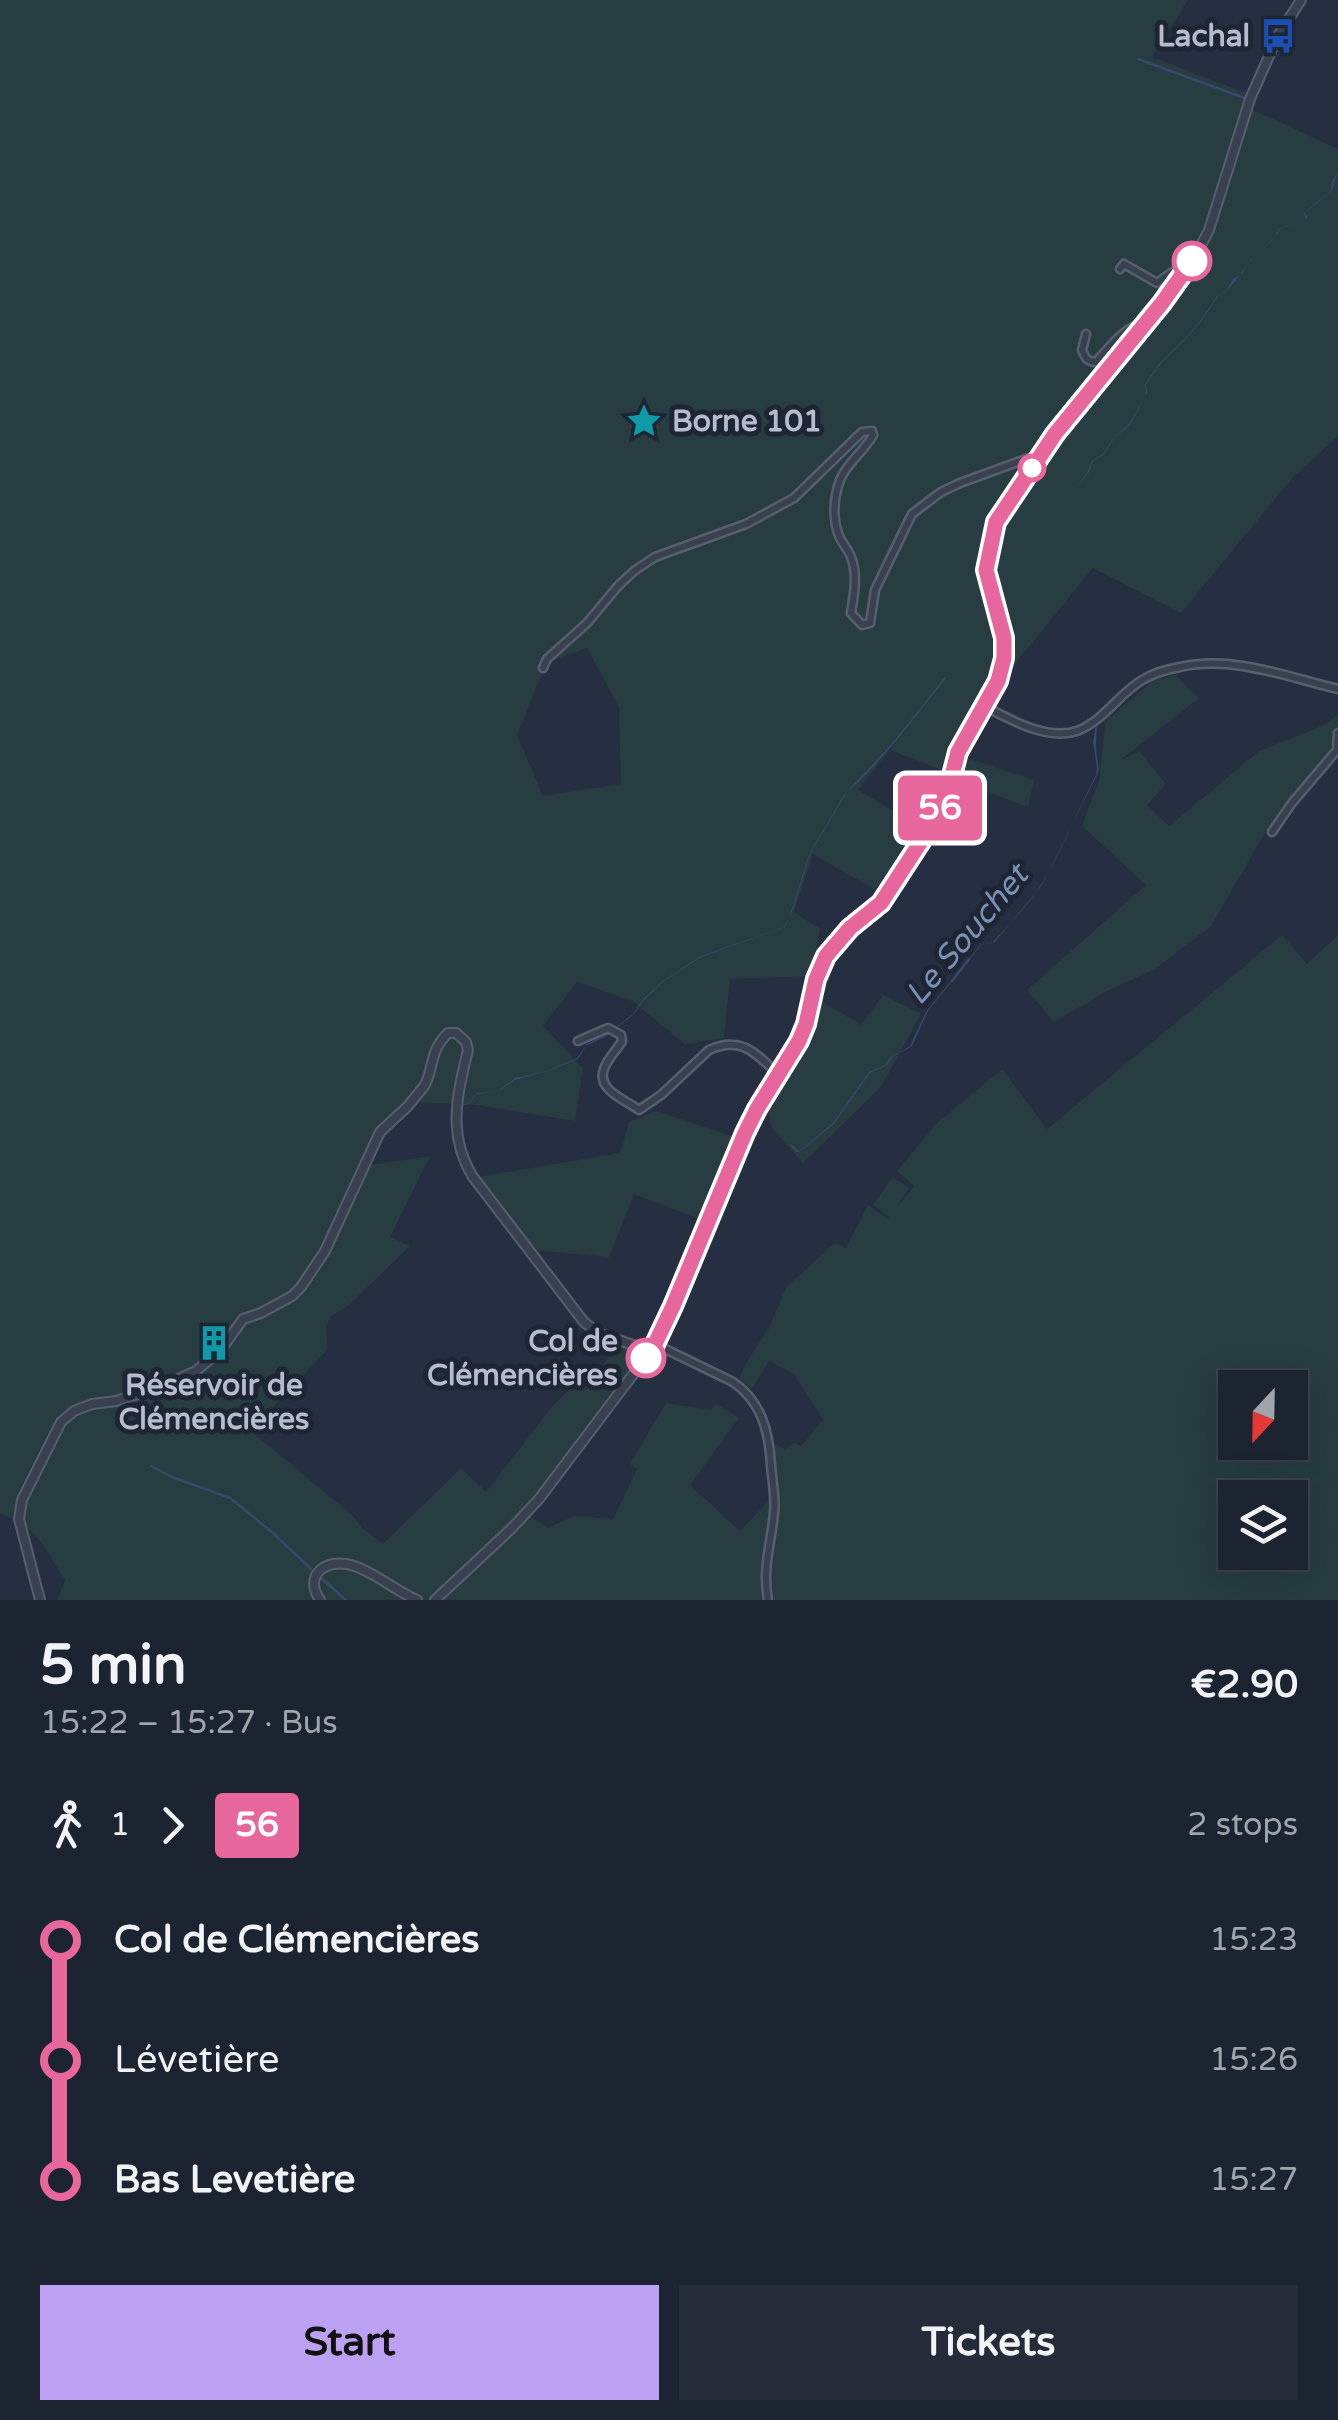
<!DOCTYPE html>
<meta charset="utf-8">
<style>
:root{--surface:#1c2331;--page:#252b39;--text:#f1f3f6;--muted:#a0a4ab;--line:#3a404d;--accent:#bca0f2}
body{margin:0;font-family:"Varela Round",sans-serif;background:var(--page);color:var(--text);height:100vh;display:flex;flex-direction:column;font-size:38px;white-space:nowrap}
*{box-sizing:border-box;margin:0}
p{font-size:32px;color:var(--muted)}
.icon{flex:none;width:55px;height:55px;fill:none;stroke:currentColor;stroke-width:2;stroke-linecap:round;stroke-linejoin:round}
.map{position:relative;height:1600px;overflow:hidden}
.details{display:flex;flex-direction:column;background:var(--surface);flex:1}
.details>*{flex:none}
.badge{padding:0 20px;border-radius:8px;font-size:35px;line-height:65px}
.needle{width:65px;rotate:202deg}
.tools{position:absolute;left:1218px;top:1370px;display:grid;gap:20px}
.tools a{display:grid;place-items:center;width:90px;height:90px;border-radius:0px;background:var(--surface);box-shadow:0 10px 40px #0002,0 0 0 2px var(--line);font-size:50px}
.map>.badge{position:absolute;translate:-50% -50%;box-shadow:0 0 0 5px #fff}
.legs{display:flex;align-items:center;gap:15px;height:110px;padding:0 40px;font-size:32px}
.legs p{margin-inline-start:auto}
.headline{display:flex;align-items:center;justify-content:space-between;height:170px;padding:0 40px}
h1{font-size:55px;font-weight:800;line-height:75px}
.button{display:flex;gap:20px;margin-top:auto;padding:20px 40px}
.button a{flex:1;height:115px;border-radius:0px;background:var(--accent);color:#111;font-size:40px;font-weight:800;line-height:115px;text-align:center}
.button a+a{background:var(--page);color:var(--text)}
ul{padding:0 40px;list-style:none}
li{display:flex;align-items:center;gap:35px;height:120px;font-size:38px}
li i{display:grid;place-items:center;width:15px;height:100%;margin:0 12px;background:currentColor}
li i::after{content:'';width:25px;height:25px;margin:-12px;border:8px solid;border-radius:50%;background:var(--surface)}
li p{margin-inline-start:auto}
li:first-child i{background:linear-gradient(#0000 50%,currentColor 0)}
li:last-child i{background:linear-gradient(currentColor 50%,#0000 0)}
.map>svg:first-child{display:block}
.green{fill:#273d42;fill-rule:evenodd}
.water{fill:#384969}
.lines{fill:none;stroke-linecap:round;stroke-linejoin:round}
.stream{stroke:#384969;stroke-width:2.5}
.minor-casing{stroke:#575f6e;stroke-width:11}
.tertiary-casing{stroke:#575f6e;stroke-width:12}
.minor{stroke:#394151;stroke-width:6}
.tertiary{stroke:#394151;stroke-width:8}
.line-1-casing{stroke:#fff;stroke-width:22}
.line-1{stroke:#e7679c;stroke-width:15}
.stop-1-dot{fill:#fff;stroke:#e7679c;stroke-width:5}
.labels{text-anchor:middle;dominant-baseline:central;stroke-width:10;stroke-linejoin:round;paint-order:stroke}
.poi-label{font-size:30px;font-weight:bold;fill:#b6bccb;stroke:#1e2636;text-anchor:end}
.stop-label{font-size:30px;font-weight:bold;fill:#b6bccb;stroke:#1e2636;text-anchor:end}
.water-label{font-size:32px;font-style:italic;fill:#7c90b3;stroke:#1e2636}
</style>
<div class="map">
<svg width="1338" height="1600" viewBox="0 0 1338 1600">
<rect width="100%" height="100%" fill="#252f41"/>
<path class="green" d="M0 0H1188L1152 57 1246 93 1243 105 1338 149V436L1294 476 1181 613 1093 568 1009 671 945 771 890 750 858 790 931 834 893 900 813 854 794 912 820 929 810 976 730 979 724 1038 685 1044 632 1001 577 982 543 1026 583 1068 575 1121 477 1105 410 1102 383 1133 371 1165 430 1156 390 1237 410 1246 349 1305 331 1316 326 1326 327 1350 251 1431 353 1516 363 1529 383 1544 461 1468 486 1492 550 1409 596 1363 603 1366 616 1342 633 1345 638 1364 531 1506 529 1516 548 1528 574 1516 613 1519 637 1469 630 1464 666 1403 711 1410 715 1403 739 1418 690 1485 740 1531 775 1494 774 1444 785 1449 794 1443 801 1446 823 1420 794 1374 769 1361 751 1389 739 1378 749 1358 769 1328 787 1286 835 1243 846 1248 868 1205 888 1219 889 1217 873 1205 892 1177 909 1188 896 1208 914 1186 897 1171 937 1123 1002 1069 1047 1129 1282 935 1307 964 1338 935V1600H58L65 1580C46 1551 36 1524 0 1514ZM587 648 619 707 621 784 543 796 517 735 546 663ZM1235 1388H1290V1442H1235ZM1235 1498H1290V1552H1235Z
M1175 675 1199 698 1122 759 1140 752 1166 784 1147 805 1169 826 1259 751 1322 726 1338 715V738L1327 756 1268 828 1211 926 1155 969 1107 991 1054 1022 1027 990 1146 885 1082 826 1099 780 1106 721 1154 680Z
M964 757 1034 780 1028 807 955 779Z
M883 995 921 1014 881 1087 803 1163 771 1127 767 1096 780 1077 815 997 861 1025Z
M656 1111 744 1140 710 1223 634 1194 609 1257 532 1250 472 1178 620 1153 629 1122Z"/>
<path class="water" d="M1338 171 1332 191 1305 213 1308 218 1280 229C1272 243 1261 249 1251 260 1242 271 1231 291 1218 296 1203 321 1186 340 1165 359 1159 364 1151 378 1146 385L1147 393 1130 425 1115 437 1103 455 1093 461 1089 472 1075 489 1087 473 1092 461 1103 454 1115 436 1129 424 1146 395 1145 385C1150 377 1158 364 1164 359 1186 339 1202 321 1217 296L1225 293 1233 279 1243 273 1250 260 1272 241 1279 229 1305 219 1304 213 1331 191 1332 182Z
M945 677 946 678 896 741 863 778 847 792 810 854 793 909 785 927 701 957 664 981 643 1001 633 1015 608 1035 586 1046 578 1059 548 1071 514 1080 499 1091 477 1094 468 1104 458 1107 468 1103 477 1093 498 1091 515 1078 547 1071 577 1058 587 1044 609 1033 633 1014 643 999 663 981 701 956 784 927 789 918 809 854 844 795 895 740Z
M1151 678 1097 724C1096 741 1095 752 1099 769L1098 773 1042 885 995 942 982 944 928 1011 912 1046 893 1057 887 1065 870 1073 833 1125 799 1152H796L790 1145 787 1147 791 1144 799 1151 832 1124 869 1072 885 1065 889 1059 910 1046 926 1012 981 944 992 943C1012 922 1033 900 1047 875 1065 843 1079 808 1096 775L1097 768 1093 742 1096 724 1140 685Z"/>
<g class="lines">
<path class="stream" d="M1138 59 1247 99
M988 687C1001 662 998 642 991 616
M1123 700 1148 680
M952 981 969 959
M151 1466 172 1477 230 1498 273 1533 311 1569
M322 1579 346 1600"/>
<defs>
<path id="minor" d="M1120 269 1124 264 1157 283 1181 266 1187 268
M1086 334 1082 350C1085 357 1087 362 1096 362 1110 347 1125 325 1146 323
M543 668 547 659 587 623 618 586 634 571 655 557 746 524 794 498 862 432 872 431 873 435C864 452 847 462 840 480 834 497 832 518 839 536 842 543 848 549 851 557 858 574 854 595 851 613L862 625 870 623 875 590 912 514 941 492 960 483 1026 459 1040 456
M984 706C1009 719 1047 741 1077 731 1104 721 1120 692 1144 679 1154 673 1169 669 1180 667 1233 655 1287 677 1338 689
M1337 751 1338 733
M1272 832 1292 803 1337 750
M578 1041 608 1028 621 1035 622 1041C617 1050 607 1059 604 1069 596 1090 626 1100 639 1110L661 1095 709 1050C742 1035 756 1054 779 1075
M655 1344 733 1382C762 1402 769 1432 771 1465 772 1481 776 1497 774 1513 771 1544 762 1569 768 1600"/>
<path id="tertiary" d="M40 1600 19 1519 22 1500 61 1422 74 1411 92 1404 116 1401 168 1384 196 1371 220 1351 243 1319 261 1313 292 1296 301 1287 325 1251 380 1132 408 1106 425 1085C435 1064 429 1052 448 1033H456L466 1042 468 1050C457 1095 447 1135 473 1177L584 1322 598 1333 651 1351
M320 1600C303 1575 326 1558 351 1565 375 1572 394 1590 417 1600
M435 1600 511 1529 539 1499 653 1348 673 1306 745 1133 757 1109 799 1041 806 1023 818 972 826 955 850 928 881 903 933 823 949 787 958 752 997 681 1004 658V638L986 570 997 523 1055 433 1162 303 1197 253 1209 230 1250 99 1278 36 1301 0"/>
</defs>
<use href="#minor" class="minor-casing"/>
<use href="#tertiary" class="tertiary-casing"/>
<use href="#minor" class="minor"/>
<use href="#tertiary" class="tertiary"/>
</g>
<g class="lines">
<defs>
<path id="line-1" d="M646 1358 655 1344 673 1306 745 1133 757 1109 799 1041 806 1024 816 979 826 956 850 928 881 903 933 823 949 787 958 752 998 681 1004 658V638L986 570 996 522 1055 434 1162 303 1192 261"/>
</defs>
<use href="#line-1" class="line-1-casing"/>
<use href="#line-1" class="line-1"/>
</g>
<defs>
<symbol id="bus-bare" viewBox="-9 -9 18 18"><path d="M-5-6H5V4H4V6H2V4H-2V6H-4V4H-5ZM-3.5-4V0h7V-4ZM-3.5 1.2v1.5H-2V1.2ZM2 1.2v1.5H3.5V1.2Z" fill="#1a4fb4" stroke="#1e2636" stroke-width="2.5" paint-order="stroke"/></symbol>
<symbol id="sight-bare" viewBox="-9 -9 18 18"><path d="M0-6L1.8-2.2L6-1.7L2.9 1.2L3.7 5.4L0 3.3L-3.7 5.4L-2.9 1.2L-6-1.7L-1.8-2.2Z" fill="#0f9aa8" stroke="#1e2636" stroke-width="2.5" paint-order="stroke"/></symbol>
<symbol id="building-bare" viewBox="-9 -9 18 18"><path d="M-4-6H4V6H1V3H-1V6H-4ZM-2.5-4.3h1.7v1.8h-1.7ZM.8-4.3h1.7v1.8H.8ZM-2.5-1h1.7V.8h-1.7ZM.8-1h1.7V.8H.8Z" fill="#0f9aa8" stroke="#1e2636" stroke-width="2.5" paint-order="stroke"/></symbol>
</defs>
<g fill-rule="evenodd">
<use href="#bus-bare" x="1253" y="11" width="50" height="50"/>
<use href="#sight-bare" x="619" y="396" width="50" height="50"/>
<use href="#building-bare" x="189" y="1318" width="50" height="50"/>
</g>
<g class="stop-1-dot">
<circle cx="1192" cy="261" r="18"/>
<circle cx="1032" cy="468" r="12"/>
<circle cx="646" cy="1358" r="18"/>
</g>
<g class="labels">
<g class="poi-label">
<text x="1250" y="36">Lachal</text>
<text x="672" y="421" text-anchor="start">Borne 101</text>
<text x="214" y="1385" text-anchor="middle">Réservoir de<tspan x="214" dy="34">Clémencières</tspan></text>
</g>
<g class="stop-label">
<text x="618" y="1341">Col de<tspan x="618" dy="34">Clémencières</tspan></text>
</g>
<g class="water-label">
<text transform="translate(967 935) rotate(-50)">Le Souchet</text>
</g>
</g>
</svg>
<div class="tools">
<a><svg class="needle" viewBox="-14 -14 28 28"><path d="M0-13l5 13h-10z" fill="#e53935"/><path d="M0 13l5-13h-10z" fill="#a0a4ab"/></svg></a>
<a><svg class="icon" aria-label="layers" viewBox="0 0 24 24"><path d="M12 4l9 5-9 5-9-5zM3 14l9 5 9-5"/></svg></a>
</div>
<b class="badge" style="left:940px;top:808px;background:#e7679c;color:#fff">56</b>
</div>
<section class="details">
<div class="headline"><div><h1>5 min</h1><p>15:22 – 15:27 · Bus</p></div><b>€2.90</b></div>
<div class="legs"><svg class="icon" aria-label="walk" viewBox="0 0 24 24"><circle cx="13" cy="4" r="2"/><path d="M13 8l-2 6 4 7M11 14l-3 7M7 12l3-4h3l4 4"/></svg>1<svg class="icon" aria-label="forward" viewBox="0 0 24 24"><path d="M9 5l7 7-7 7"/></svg><b class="badge" style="background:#e7679c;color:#fff">56</b><p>2 stops</p></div>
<ul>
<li><i style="color:#e7679c"></i><b>Col de Clémencières</b><p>15:23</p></li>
<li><i style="color:#e7679c"></i><span>Lévetière</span><p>15:26</p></li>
<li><i style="color:#e7679c"></i><b>Bas Levetière</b><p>15:27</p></li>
</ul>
<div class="button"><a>Start</a><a>Tickets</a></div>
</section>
